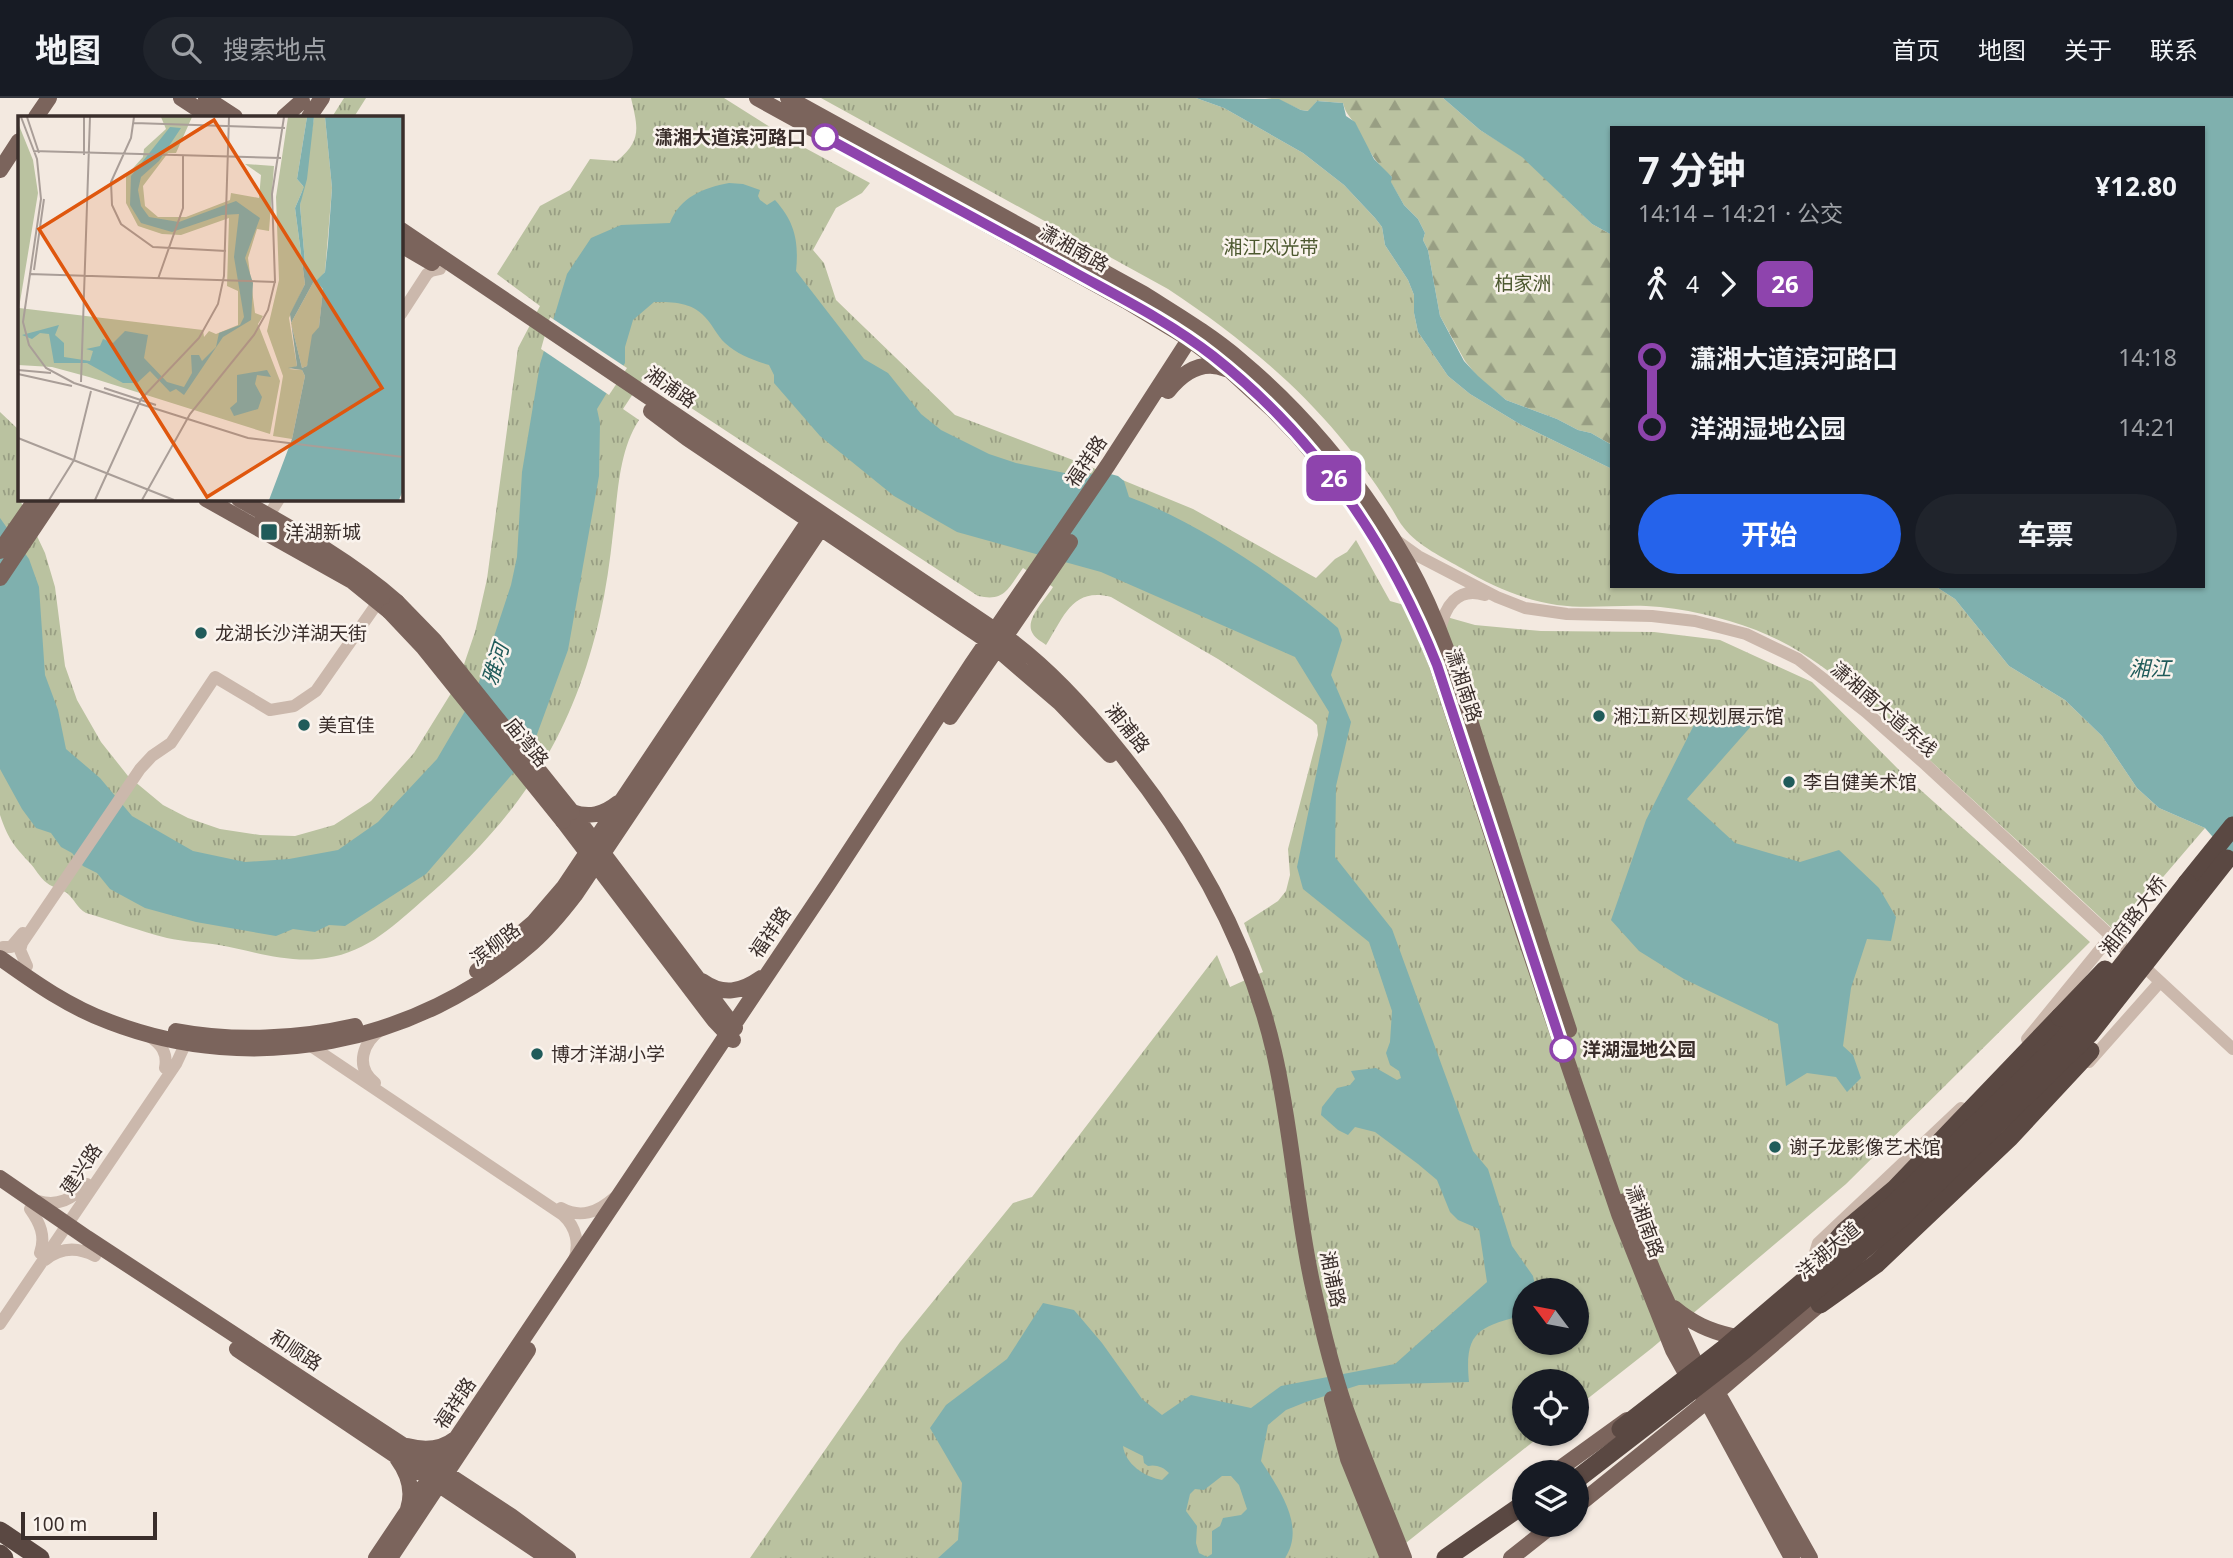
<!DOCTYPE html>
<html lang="zh">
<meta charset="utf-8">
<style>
:root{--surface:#171b24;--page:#20242c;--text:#f1f3f6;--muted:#9ea1a6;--line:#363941;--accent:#2563eb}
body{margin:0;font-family:"Noto Sans","Noto Sans SC",sans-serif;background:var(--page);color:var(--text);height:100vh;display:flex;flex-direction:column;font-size:26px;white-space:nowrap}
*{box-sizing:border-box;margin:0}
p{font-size:23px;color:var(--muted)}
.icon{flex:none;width:38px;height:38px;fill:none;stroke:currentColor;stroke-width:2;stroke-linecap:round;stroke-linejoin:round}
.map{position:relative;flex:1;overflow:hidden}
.drawer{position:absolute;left:1610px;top:28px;width:595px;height:462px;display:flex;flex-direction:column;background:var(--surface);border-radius:0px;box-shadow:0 2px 5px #0004}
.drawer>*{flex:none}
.badge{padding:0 14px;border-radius:10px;font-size:24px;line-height:46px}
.needle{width:46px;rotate:302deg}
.tools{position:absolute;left:1512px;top:1180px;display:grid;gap:14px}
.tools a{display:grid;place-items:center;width:77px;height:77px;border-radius:50%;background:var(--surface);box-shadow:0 2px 5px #0004;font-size:35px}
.scale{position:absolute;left:21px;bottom:18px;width:136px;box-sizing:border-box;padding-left:7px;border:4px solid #3a2e2b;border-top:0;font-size:19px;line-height:24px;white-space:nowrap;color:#3a2e2b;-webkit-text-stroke:5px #faf3ed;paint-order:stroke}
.map>.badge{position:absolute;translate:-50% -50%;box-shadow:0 0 0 4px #fff}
.legs{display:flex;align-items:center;gap:10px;height:77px;padding:0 28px;font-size:23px}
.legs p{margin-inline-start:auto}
.summary{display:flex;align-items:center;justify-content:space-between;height:119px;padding:0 28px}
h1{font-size:38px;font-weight:700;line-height:52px}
.primary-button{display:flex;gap:14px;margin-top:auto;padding:14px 28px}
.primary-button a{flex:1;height:80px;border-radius:42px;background:var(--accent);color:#fff;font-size:28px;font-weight:700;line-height:80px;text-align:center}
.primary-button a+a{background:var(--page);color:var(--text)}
ul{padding:0 28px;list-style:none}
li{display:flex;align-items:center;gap:24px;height:70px;font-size:26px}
li i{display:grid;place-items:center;width:10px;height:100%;margin:0 9px;background:currentColor}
li i::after{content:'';width:18px;height:18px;margin:-9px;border:5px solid;border-radius:50%;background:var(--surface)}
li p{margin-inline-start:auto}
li:first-child i{background:linear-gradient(#0000 50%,currentColor 0)}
li:last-child i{background:linear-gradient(currentColor 50%,#0000 0)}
header{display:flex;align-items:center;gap:42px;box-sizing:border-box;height:98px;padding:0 35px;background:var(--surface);border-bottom:2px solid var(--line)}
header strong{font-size:33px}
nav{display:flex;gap:38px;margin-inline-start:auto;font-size:24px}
.search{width:490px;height:63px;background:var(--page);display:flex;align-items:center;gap:18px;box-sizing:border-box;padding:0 24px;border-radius:38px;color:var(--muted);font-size:26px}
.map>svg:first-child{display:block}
.grass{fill:url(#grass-tufts);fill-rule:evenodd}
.forest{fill:url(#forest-firs)}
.water{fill:#7fb0ae;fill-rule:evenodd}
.pier{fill:#f3e9e0}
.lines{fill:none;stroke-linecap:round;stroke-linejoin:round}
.minor{stroke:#cbb8ac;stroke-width:12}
.major{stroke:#7b645c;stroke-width:16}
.highway{stroke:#5a4842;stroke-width:19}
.major-bridge{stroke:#7b645c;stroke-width:16}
.highway-bridge{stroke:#5a4842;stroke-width:19}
.line-1-casing{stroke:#fff;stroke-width:16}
.line-1{stroke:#8e44ad;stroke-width:10}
.stop-1-dot{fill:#fff;stroke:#8e44ad;stroke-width:3.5}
.poi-dot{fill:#205b5a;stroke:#faf3ed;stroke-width:2.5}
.labels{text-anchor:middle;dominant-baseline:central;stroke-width:5;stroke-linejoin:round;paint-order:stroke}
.stop-label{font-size:19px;font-weight:bold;fill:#3a2e2b;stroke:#faf3ed;text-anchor:end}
.park-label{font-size:19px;fill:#4c582f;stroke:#faf3ed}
.street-label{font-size:19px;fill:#3a2e2b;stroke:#faf3ed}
.poi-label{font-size:19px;fill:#3a2e2b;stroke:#faf3ed;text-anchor:start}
.water-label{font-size:21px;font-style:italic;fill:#205b5a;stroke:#faf3ed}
.inset-road{fill:none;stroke:#a99e98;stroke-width:2}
.view{fill:#df570e;fill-opacity:0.15;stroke:#df570e;stroke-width:3.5}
.inset-edge{fill:none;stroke:#3a2e2b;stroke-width:3.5}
</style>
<header>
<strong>地图</strong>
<div class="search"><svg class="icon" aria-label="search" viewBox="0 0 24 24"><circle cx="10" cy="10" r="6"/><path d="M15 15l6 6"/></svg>搜索地点</div>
<nav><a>首页</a><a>地图</a><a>关于</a><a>联系</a></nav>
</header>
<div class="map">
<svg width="2233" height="1460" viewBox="0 0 2233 1460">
<defs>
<pattern id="grass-tufts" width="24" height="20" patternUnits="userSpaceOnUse" patternTransform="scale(1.75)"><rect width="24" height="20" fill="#bac2a0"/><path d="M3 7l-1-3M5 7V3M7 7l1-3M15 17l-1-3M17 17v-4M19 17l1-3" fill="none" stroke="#989e83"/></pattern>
<pattern id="forest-firs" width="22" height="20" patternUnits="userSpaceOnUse" patternTransform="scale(1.75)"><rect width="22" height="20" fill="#bac2a0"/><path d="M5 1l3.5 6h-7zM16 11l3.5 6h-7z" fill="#989e83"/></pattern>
</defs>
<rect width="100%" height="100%" fill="#f3e9e0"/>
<path class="grass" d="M344 0H366L354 19H332Z
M631 0H724L794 44 870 85 862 95 836 110 813 152 824 165 836 202 955 317 1086 367 1193 411 1316 480 1335 461 1347 454 1356 442 1390 503 1475 527 1541 533 1654 534 1720 542 1812 584 1905 678 2090 844 1846 1086 1652 1250 1577 1309V1283H1524V1335H1544L1387 1460H750L900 1244 1013 1105 1032 1099 1217 857 1230 889 1263 874 1244 825 1278 803 1286 793 1290 777 1288 751 1318 637 1317 627 1312 622 1218 561 1111 499C1072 489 1064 519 1046 547 1042 544 1035 540 1033 536 1023 522 1047 500 1053 489L1023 470C1008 490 1006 504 978 498L644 279 623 311 639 322C618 354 618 398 613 435 610 463 606 491 600 518 572 641 517 722 422 803 389 832 363 857 318 861 284 864 252 853 219 847 202 844 184 844 167 840 139 833 113 823 86 815 77 810 75 802 67 795 61 791 53 790 47 785 40 780 35 770 29 764 13 747 8 740 0 717V314L19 332 20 402 45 455 55 489 65 568 77 602 101 644 128 678 163 707 188 720 220 731 260 737 295 738 334 727 371 703 414 655 458 584 475 534 487 481 518 250 540 208 497 176 540 108 570 92 590 61 617 63C642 42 638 30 631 0ZM1524 1192H1577V1244H1524Z
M821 0H1196L1224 10 1303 55 1344 87 1375 120 1382 129 1385 147 1408 182 1414 197V215L1418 234 1448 278 1470 296 1518 325 1612 371V488H1935L1955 501 2009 568 2065 602 2102 638 2137 690 2159 710 2205 730 2116 834C2056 778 1996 723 1936 668 1881 618 1827 560 1756 532 1721 519 1684 510 1646 508 1616 507 1586 511 1557 507 1523 502 1492 488 1463 471 1444 460 1418 448 1404 430 1398 423 1394 413 1388 405 1373 382 1357 359 1339 338 1291 280 1230 232 1168 191Z"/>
<path class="forest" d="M1265 0H1443L1480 32 1522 58 1592 126 1612 137V347L1591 335 1578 332 1557 321 1506 302 1478 279 1465 263 1440 218 1428 152 1423 142 1425 135 1418 121 1404 107 1390 83 1392 79C1377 67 1370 54 1361 39 1357 33 1361 35 1357 29 1351 19 1346 17 1343 5L1317 3 1309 13 1301 12 1279 2Z"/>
<path class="water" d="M1196 0 1279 1 1301 12 1308 13 1317 3 1343 5 1346 18 1355 24 1374 61 1392 79 1391 84 1404 107 1418 121 1425 135 1423 142 1428 152 1440 218 1464 263 1478 278 1506 302 1557 321 1578 332 1591 335 1612 347V371L1518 325 1470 296 1448 278 1418 234 1414 215V197L1408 182 1385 147 1382 129 1375 120 1344 87 1303 55 1224 10Z
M1443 0H2233V762L2205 730 2159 710 2137 690 2102 638 2065 602 2009 568 1955 501 1935 488H2203V30H1612V137L1592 126 1522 59 1480 32Z
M729 85 743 86 760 92 758 98 760 102 767 107 775 102C795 124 799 144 796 173L864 261 888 275 921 316 941 332 989 356 1016 365 1084 379 1099 373 1118 378 1124 383 1129 399C1198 424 1283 482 1338 530L1342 542 1331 577 1351 624 1336 688 1335 759 1392 831 1473 1053 1488 1071 1512 1148 1533 1178 1536 1192H1524V1217C1479 1229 1464 1233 1469 1284L1359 1287 1306 1304 1286 1312 1268 1327 1261 1363C1279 1391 1306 1428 1285 1460H938L958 1442 962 1385 930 1330 946 1307 1007 1261 1043 1205 1074 1212 1102 1245 1142 1301 1162 1317 1191 1297 1251 1310 1281 1288 1395 1266 1487 1184 1479 1131 1458 1122 1450 1114 1437 1082 1418 1066 1375 1034 1355 1029 1348 1037 1338 1032 1321 1017 1322 1009 1337 990 1350 987 1355 981 1351 973 1376 970 1397 982 1401 980 1399 973 1390 967 1386 955 1390 944 1392 913 1369 844 1303 791 1297 769 1329 614 1295 559 1101 474 957 434 894 398 820 338 774 285V277L769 267C753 262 738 257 725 245 717 238 713 227 705 219 691 204 674 204 654 204L633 222 625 249V265L597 311 600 325 599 378 568 552 536 639 515 673 426 776 345 828 329 827 315 834 293 831 276 838 196 824 145 810 110 791 97 775 83 768 72 755 61 749 51 735 36 730 22 711 0 671V420L29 461 39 489 45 577 58 612 66 651 100 680 132 718 193 753 245 764 289 761 338 752 378 724 437 661 475 596 511 487 517 459 522 374 540 266 567 176 591 140 621 127 670 125C680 99 703 90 729 85ZM1123 1348 1143 1358 1144 1365 1148 1368C1155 1366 1164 1369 1169 1375L1162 1382C1145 1379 1125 1366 1123 1348ZM1222 1378H1231L1239 1387 1247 1411 1241 1417 1223 1420 1220 1428 1212 1433V1456L1207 1459 1199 1455 1196 1445 1197 1428 1186 1413 1190 1396 1195 1391 1204 1392Z
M1717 615 1753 626 1687 701 1735 745 1800 764 1839 752 1879 790 1896 819 1891 843 1867 841 1851 890 1843 948 1853 957 1861 980 1847 994 1836 979 1807 975 1786 988 1778 926 1684 881 1639 853 1611 822 1646 722 1696 623Z"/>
<path class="pier" d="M550 219 627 270 609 297 541 251Z"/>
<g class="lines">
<path class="minor" d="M401 216 427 176 431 173 440 171
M264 425 279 401
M1397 443 1418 458 1497 499 1525 510 1567 516 1652 518 1695 523 1746 536 1798 561 1866 614 1926 667 2233 951
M1440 534C1444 509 1457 488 1485 497
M3 849H11L23 835
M27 868 20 852 22 845 140 671 152 658 171 645 215 579 270 612 294 608 316 593 383 497
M149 938C161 946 168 955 165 970
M2027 941 2111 838
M311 948 563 1117C576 1129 580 1146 574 1162
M2089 964 2160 884
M375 985C354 968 363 944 382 931
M38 1103C58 1109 72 1101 87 1086
M561 1110C581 1121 598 1114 614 1100
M30 1111C40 1125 46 1138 40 1155
M45 1162C61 1149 78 1149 95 1158
M1810 1171 1818 1145 1961 1010
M0 1226 176 966 183 951 185 936"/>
<path class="major" d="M181 0 210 19
M206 0 235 19
M757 0 1126 203 1189 241 1224 267 1272 311 1298 338 1341 389 1381 449 1418 519 1437 567 1524 836 1619 1116 1673 1252 1688 1279 1707 1303 1792 1460
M788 0 1144 196C1177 217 1211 237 1240 262 1308 319 1364 389 1408 466 1441 525 1460 590 1480 654 1510 746 1538 839 1569 932
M36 19 49 0
M284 19 302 3
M309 19 322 0
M0 72 19 43
M401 132 1014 545C1053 575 1084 609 1114 647 1187 736 1248 841 1274 954 1292 1032 1296 1112 1313 1189 1322 1230 1332 1272 1346 1312 1364 1362 1385 1411 1404 1460
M401 147 432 165
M1168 293C1183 274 1202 261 1226 271
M651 313 687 340 988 543 1060 605 1110 657
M206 401 352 483 389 513
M239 401C294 432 349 462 397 504
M0 453 36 401
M0 480 53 401
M950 619 1070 444
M572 714 735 930
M572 714C589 720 603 717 618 705
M563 723 714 922 733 942
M0 860C35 885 69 909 110 924 253 979 417 946 532 845 548 831 562 814 575 797L827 421
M477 873 534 824 564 789 815 414
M702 883C723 898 741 894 761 880
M176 933C234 944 298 941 355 928
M0 1080 87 1140 511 1418 568 1460
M1625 1103 1654 1175 1697 1269 1717 1294 1810 1460
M1674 1210C1692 1225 1709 1233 1732 1238
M237 1251 548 1460
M1332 1301 1348 1361 1388 1460
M407 1348C425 1353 441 1352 455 1341
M397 1360C408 1375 414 1393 408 1411
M1555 1374 1627 1322
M1577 1408 1707 1303 1820 1206
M376 1460 828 786 972 566 1108 367 1194 234
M390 1460 528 1252
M1511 1460 1554 1426"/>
<path class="highway" d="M2187 785 2233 728
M1823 1159 1845 1133 1895 1091 2060 919
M1820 1206 1876 1166 2010 1039 2090 953
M0 1433 40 1460
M0 1456 4 1460
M1446 1460 1524 1406"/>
<path class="major-bridge" d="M397 504 434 542 572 714
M389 513 423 549 563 723"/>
<path class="highway-bridge" d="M2060 919 2105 872
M1621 1331 1724 1251 1892 1108 2068 937 2187 785
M1577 1381 1744 1252 1901 1120 2089 936 2227 761"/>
</g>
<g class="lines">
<defs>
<path id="line-1" d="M825 39C905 82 984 125 1063 168 1113 196 1167 222 1213 258 1317 340 1388 444 1437 567L1563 951"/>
</defs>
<use href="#line-1" class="line-1-casing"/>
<use href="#line-1" class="line-1"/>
</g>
<g class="stop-1-dot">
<circle cx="825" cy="39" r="12"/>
<circle cx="1563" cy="951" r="12"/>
</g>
<g class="poi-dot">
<rect x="260" y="425" width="18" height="18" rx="3.5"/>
<circle cx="201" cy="535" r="7"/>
<circle cx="1599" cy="618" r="7"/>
<circle cx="304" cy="627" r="7"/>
<circle cx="1789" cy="684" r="7"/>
<circle cx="537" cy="956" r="7"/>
<circle cx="1775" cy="1049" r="7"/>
</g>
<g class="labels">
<g class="stop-label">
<text x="806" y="39">潇湘大道滨河路口</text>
<text x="1582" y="951" text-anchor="start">洋湖湿地公园</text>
</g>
<g class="park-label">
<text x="1271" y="149">湘江风光带</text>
<text x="1523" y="185">柏家洲</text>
</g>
<g class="street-label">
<text transform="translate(1074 150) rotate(29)">潇湘南路</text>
<text transform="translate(671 289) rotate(34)">湘浦路</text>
<text transform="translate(1086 363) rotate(-56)">福祥路</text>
<text transform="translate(1464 587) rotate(72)">潇湘南路</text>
<text transform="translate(1884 611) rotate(41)">潇湘南大道东线</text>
<text transform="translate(1128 630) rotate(51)">湘浦路</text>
<text transform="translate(527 644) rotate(51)">庙湾路</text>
<text transform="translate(2133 818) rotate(-52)">湘府路大桥</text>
<text transform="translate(770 834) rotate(-56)">福祥路</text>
<text transform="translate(495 846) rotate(-37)">滨柳路</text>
<text transform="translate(81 1071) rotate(-56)">建兴路</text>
<text transform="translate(1645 1123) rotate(70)">潇湘南路</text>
<text transform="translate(1828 1152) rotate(-40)">洋湖大道</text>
<text transform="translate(1333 1181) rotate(78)">湘浦路</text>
<text transform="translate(296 1252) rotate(33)">和顺路</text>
<text transform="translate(455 1305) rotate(-56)">福祥路</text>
</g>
<g class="poi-label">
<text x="285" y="434">洋湖新城</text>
<text x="215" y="535">龙湖长沙洋湖天街</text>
<text x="1613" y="618">湘江新区规划展示馆</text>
<text x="318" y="627">美宜佳</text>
<text x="1803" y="684">李自健美术馆</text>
<text x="551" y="956">博才洋湖小学</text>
<text x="1789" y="1049">谢子龙影像艺术馆</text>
</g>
<g class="water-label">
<text transform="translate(495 566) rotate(-72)">雅河</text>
<text x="2150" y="570">湘江</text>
</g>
</g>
<g transform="translate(18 18)">
<rect width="385" height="385" fill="#f3e9e0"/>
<path d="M143 1H174L158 37H150L125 70 127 90 140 101H168L212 84 213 77 241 82 243 59 227 48 214 47 256 50 251 115 239 113 230 142 237 197 245 200 240 208 262 265 252 318 71 261 34 251 0 249V7L15 44 20 77 1 192 185 214 186 221 191 215 198 218 220 209V175L209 170 211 102 163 119 144 118 120 110 108 87V60L125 41 126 33 148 13ZM270 1H289L279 63 286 71 277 92 287 168 271 202 279 250 271 253 284 254 287 260 274 323 255 320 265 260 249 215 261 164 258 81Z" fill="#bac2a0"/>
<path d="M296 1H307L314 72 307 156 299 166 305 173 301 211 289 250 284 252 273 207 296 165 287 147 282 89Z" fill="#bac2a0"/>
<path d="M289 1H296L289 63 282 89 287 147 296 165 273 207 284 252 289 250 294 219 301 211 305 173 298 165 307 156 310 127 314 72 307 1H385V374L381 384H251L274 323 287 260 284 254 270 252 279 250 272 198 287 168 277 92 286 71 279 63ZM152 11 163 12 141 45 123 61 120 74 123 90 131 101 161 106 218 85 242 102 227 142 235 167 233 204 205 221 166 279 158 273 152 276 132 255 119 267H105L69 247H36L31 218 22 217 14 223 4 219 41 209 37 219 46 227V241L72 245 75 235 68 233 82 230 85 223 95 227 107 215 130 219 126 242 149 266 166 271 174 257 173 239H181L184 245 198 231 201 217 222 209 226 201 216 141 221 98 204 99 154 116 123 107 112 89 113 60ZM249 254 253 261 239 259 237 268 244 281 240 293 216 300 212 292 219 286V259Z" fill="#7fb0ae"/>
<path class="inset-road" d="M3 1 19 43 23 83 5 206 11 229 28 252 56 267 230 322 385 341M9 1 21 37M116 1 113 22 93 66 94 89 103 108 135 131 208 135M116 7 267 12M15 35 263 42M66 39V1M16 154 26 83M11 158 258 166M140 163 165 92V39M0 254 33 257M0 258 54 270M63 266 72 1M86 272 138 289M0 322 156 384M31 384 56 344 73 275M77 384 123 283 181 222 200 188 206 160 211 1M124 384 172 298 236 219 250 194 257 165 254 78 266 1"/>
<path class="view" d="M196 4 364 272 189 381 21 113Z"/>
<rect width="385" height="385" class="inset-edge"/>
</g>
</svg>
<div class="tools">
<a><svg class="needle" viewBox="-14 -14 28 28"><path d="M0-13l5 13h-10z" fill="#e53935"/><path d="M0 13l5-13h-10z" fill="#9ea1a6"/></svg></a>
<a><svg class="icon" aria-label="locate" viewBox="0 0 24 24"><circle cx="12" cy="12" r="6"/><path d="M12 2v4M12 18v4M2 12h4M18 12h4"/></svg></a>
<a><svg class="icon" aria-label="layers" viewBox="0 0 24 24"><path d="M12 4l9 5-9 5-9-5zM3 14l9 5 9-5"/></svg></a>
</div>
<div class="scale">100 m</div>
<b class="badge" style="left:1334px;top:380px;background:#8e44ad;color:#fff">26</b>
<section class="drawer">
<div class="summary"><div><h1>7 分钟</h1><p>14:14 – 14:21 · 公交</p></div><b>¥12.80</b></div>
<div class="legs"><svg class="icon" aria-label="walk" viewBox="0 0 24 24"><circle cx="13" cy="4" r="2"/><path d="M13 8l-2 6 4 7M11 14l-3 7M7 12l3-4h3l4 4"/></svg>4<svg class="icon" aria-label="forward" viewBox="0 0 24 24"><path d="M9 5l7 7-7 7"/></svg><b class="badge" style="background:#8e44ad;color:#fff">26</b></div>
<ul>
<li><i style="color:#8e44ad"></i><b>潇湘大道滨河路口</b><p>14:18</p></li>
<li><i style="color:#8e44ad"></i><b>洋湖湿地公园</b><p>14:21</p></li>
</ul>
<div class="primary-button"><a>开始</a><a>车票</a></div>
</section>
</div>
